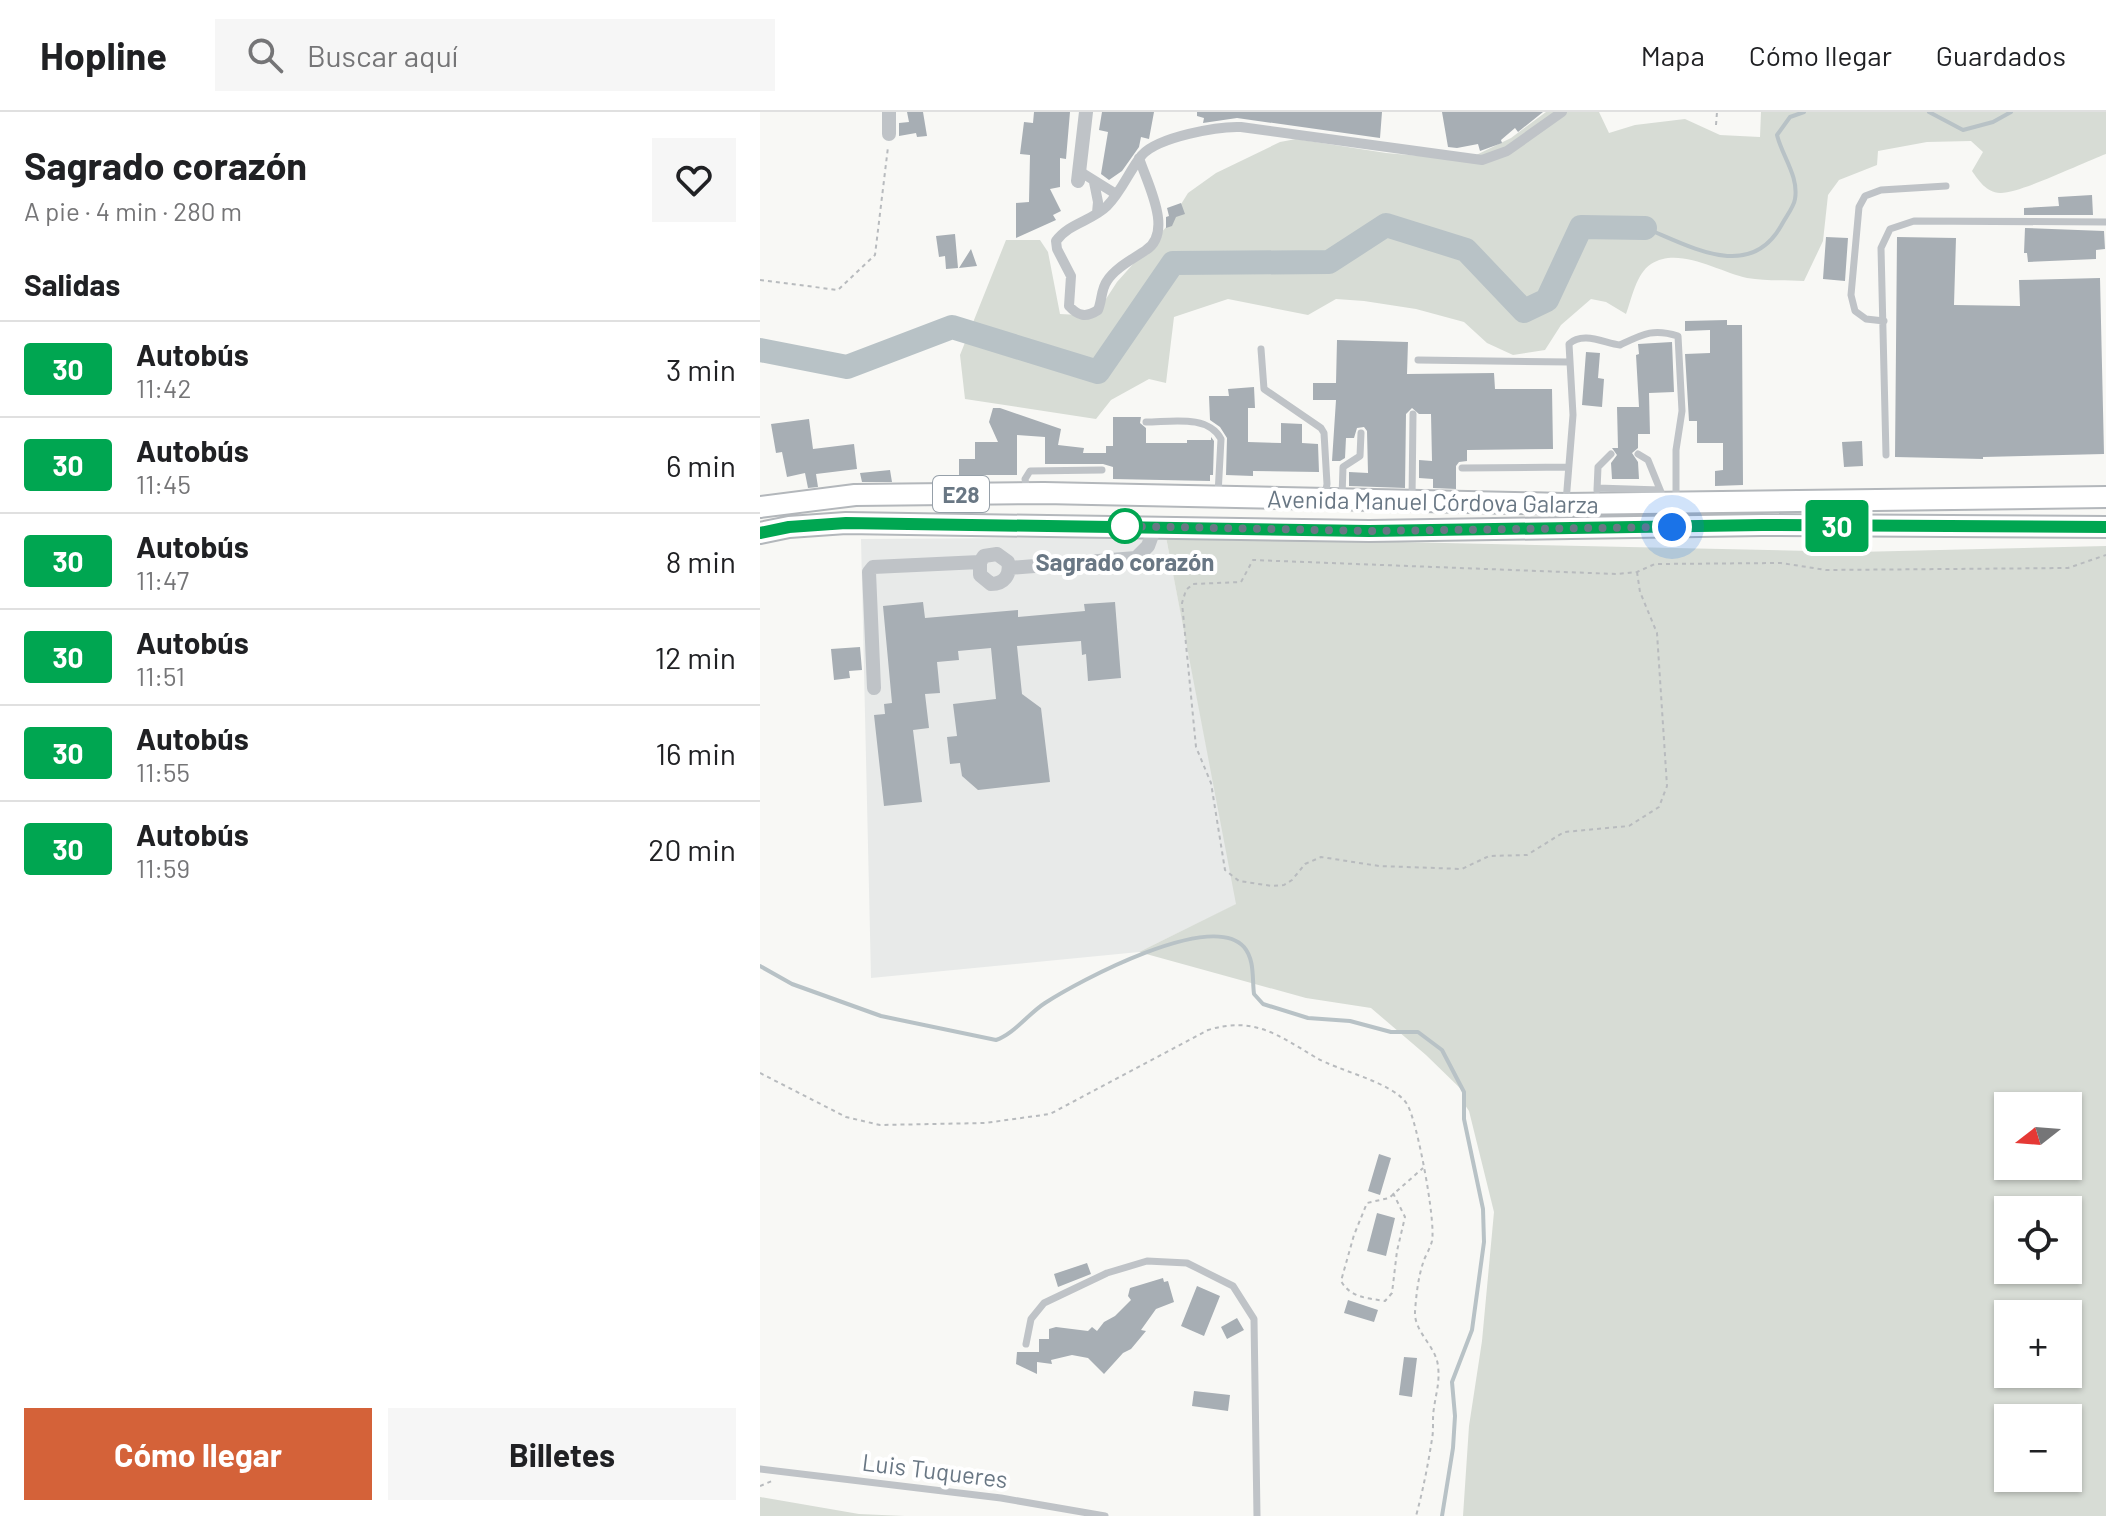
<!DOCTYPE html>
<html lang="es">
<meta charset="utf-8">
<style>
:root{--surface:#fff;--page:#f6f6f6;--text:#202124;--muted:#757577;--line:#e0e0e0;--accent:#d46239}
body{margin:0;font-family:Barlow,sans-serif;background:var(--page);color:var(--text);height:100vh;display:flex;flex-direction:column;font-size:30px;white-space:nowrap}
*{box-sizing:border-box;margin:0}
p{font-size:26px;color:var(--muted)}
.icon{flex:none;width:44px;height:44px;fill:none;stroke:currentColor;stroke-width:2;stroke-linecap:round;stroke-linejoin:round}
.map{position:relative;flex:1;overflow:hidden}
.side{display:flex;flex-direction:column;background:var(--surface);width:760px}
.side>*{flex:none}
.badge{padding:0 16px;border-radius:6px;font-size:28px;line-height:52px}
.needle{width:52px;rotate:253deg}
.controls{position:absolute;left:1234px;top:980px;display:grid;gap:16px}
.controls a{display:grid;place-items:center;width:88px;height:88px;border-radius:0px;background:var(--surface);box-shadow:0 2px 6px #0004;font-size:40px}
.you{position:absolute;width:40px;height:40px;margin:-20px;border:6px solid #fff;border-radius:50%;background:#1a73e8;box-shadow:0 0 0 12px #1a73e833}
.map>.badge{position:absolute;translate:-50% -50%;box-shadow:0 0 0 4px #fff}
h2{padding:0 24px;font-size:30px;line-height:72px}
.round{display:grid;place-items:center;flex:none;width:84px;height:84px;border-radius:0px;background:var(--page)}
.head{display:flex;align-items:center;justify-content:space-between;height:136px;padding:0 24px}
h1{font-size:38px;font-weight:700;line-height:60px}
.primary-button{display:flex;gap:16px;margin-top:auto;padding:16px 24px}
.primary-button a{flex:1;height:92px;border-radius:0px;background:var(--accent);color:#fff;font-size:32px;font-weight:700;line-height:92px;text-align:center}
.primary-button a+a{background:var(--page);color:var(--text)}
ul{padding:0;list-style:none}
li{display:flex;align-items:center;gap:24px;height:96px;padding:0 24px;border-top:2px solid var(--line)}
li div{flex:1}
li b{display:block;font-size:30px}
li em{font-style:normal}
li .badge{min-width:88px;font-weight:700;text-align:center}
header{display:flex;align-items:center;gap:48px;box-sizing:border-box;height:112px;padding:0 40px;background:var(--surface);border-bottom:2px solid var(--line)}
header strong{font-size:38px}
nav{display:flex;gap:44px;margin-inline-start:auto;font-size:28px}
.search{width:560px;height:72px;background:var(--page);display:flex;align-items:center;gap:20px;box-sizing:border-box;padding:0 28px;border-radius:0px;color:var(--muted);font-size:30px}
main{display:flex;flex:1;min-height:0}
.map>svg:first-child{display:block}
.built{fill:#e8eae9}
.green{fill:#d7dcd5;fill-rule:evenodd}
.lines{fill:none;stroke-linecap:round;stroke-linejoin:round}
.stream{stroke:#b8c2c6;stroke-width:4}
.river{stroke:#b8c2c6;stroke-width:24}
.building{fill:#a7aeb4}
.primary-casing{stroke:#b3b7bb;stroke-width:24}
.path{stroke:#b8bbbe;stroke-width:2;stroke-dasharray:4 4;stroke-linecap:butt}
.service{stroke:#bfc3c7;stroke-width:7}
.pedestrian{stroke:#bfc3c7;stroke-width:10}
.minor{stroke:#bfc3c7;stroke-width:14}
.primary{stroke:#fff;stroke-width:20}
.line-casing{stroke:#fff;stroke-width:18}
.line{stroke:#00a651;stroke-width:12}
.walk{stroke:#697784;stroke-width:8;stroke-dasharray:0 14.4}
.stop-dot{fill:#fff;stroke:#00a651;stroke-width:4}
.labels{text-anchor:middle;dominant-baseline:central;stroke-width:8;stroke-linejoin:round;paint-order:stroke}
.shield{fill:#fff;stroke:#96a0a9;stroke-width:2}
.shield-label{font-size:22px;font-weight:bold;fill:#697784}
.street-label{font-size:24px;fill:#697784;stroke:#fff}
.stop-label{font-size:24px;font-weight:bold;fill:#697784;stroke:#fff}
</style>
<header>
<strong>Hopline</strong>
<div class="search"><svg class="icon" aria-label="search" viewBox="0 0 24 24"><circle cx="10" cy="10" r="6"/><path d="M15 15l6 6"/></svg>Buscar aquí</div>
<nav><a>Mapa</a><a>Cómo llegar</a><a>Guardados</a></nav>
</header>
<main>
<section class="side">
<div class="head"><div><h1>Sagrado corazón</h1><p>A pie · 4 min · 280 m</p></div><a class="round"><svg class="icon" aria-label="heart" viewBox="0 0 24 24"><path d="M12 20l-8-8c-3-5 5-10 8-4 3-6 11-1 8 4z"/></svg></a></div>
<h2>Salidas</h2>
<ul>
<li><span class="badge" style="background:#00a651;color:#fff">30</span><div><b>Autobús</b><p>11:42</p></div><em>3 min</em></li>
<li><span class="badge" style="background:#00a651;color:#fff">30</span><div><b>Autobús</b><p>11:45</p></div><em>6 min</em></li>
<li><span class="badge" style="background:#00a651;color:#fff">30</span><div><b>Autobús</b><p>11:47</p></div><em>8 min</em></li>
<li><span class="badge" style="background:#00a651;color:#fff">30</span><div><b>Autobús</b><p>11:51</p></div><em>12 min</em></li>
<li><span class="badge" style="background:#00a651;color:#fff">30</span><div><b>Autobús</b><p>11:55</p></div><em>16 min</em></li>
<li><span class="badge" style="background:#00a651;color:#fff">30</span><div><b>Autobús</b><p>11:59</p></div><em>20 min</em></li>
</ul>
<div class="primary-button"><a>Cómo llegar</a><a>Billetes</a></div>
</section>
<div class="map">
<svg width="1346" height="1404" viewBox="0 0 1346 1404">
<rect width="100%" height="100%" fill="#f8f8f5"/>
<path class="built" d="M406 425 477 792 379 840 111 866 101 427Z"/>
<path class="green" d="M786 0H839L849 21 875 13 925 7 960 23 1000 25 1001 0H1346V42C1324 50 1259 82 1240 81 1226 80 1219 69 1212 59L1223 40 1211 29 1167 30 1118 39 1117 53 1079 68 1068 83 1063 129 1044 169C1026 168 1005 169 987 166 959 160 919 134 891 152 876 162 872 186 866 202L846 190 831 187 801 213 785 238 753 243 727 231 704 210 656 197 604 189 576 187 548 203 468 187 414 205 406 271 389 267 351 288 336 307 205 287 200 243 246 128H280L288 140 300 202 320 203 344 190 357 170 408 113 428 81 456 61 520 30 536 27 626 41 706 48 751 26Z
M406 425 1097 440 1346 434V1404H703L709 1314 722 1229 734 1100 709 999 705 993 704 980 666 943 611 896 546 886 379 840 476 792ZM1248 994H1308V1054H1248ZM1248 1098H1308V1158H1248ZM1248 1202H1308V1262H1248ZM1248 1306H1308V1366H1248Z
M0 1385 99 1402 145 1404H0Z"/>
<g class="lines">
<path class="stream" d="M1169 0 1203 18 1233 10 1251 0
M885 116C930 134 989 170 1021 114 1025 106 1034 95 1035 87 1039 64 1022 44 1017 23L1030 5 1044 0
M0 854 32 872 121 904 236 928C254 922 268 902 285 891 319 869 451 798 484 835 495 848 492 867 494 882L503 892 548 906 590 909 631 920H658L682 938 704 980V1007L723 1097 724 1130 712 1218 692 1270 695 1304 693 1336 682 1404"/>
<path class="river" d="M0 238 87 255 192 215 338 260 413 151 569 150 626 113 706 138 764 199 787 188 821 115 885 116"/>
</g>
<path class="building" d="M147 0H163L167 24 157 25 156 21 139 24V11L149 10Z
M274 0H310L306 47 300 46V75L290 77 301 99 293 103 296 108 256 126V91L269 90 270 43 260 42 264 10 273 11Z
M342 0H394L389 27 381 25 379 35 362 59 349 68 341 62 348 20 339 18Z
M437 0H622L620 26 477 6 443 11 444 6 437 4Z
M682 0H783L758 20 755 16 741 28 742 31 720 39 718 32 697 36 688 35Z
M1332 83 1333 103H1264V96L1299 94 1298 85Z
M421 91 425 102 416 105 412 114 406 116V105L409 104 407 96Z
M1265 116 1344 119 1345 137 1336 138V147L1268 150 1267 141H1264Z
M195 122 198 156 186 157 185 144 179 145 176 124Z
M1066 125 1088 126 1085 169 1063 167Z
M1137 125 1196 126 1194 193 1260 194 1259 168 1340 166 1344 342 1223 345V347L1135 345Z
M211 137 217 154 199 156Z
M967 208V213H982L983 373 955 374V359L963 358V331H937V309H929L925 242 950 241V218L925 219V209Z
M577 228 648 230 647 262 734 261 735 277H792L793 337 707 338V349L699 350 696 354V377L673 376V367L659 366V348L672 349 671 302H659L652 296 646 302 645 376 589 374V360L608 361 607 319 604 315 597 316 594 326H586L585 346 580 349H572L576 288H553V271H576Z
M912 230 914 280 889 281 890 322H878V336L872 341 878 350 879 367H852L851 351 857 343 852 336H858L857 295H879L876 243 879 242 878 232Z
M826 240 840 241 838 266 844 267 842 295 822 293Z
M494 275 495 296H488V330L521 331V311L542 312V331L558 332 559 360 493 359V364L466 363 467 326 460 315 450 308 449 284H469L468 277Z
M233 296H240L301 317 298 333 324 336 323 341H346V334H353V305H381L380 311 386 316V331H427V328H451V325L454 329 453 363H450V369L353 367V355L343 352H285V325L257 323V363H212V368H199V347H215V330H238L229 310Z
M49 307 53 337 94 332 97 357 56 362 58 375 48 376 45 361 27 365 22 340 16 341 11 312Z
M1102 329 1103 354 1084 355 1082 330Z
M130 358 132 370H102L100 361Z
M163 490 165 506 258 498V505L325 499 324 492 355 490 361 566 328 569 326 542 322 543 321 529 257 534 262 582 281 596 290 670 218 678 202 664 200 651 190 652 187 625 197 624 193 592 236 587 231 536 198 539 199 548 177 550 180 581 165 582 169 616 153 618 162 690 124 694 114 603 125 602 124 592 132 591 123 494Z
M100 535 102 558 89 559 90 566 74 568 71 537Z
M619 1042 631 1046 620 1083 608 1079Z
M617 1101 635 1106 626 1144 607 1139Z
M327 1151 331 1162 298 1175 294 1162Z
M403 1166 404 1170 408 1169 414 1190 396 1197 381 1218 386 1219 371 1237 363 1241 344 1262 328 1246 312 1243 291 1248 292 1252 277 1250V1262L256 1252 257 1240H279V1227H289V1217L296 1215 328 1219 332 1215 337 1219 344 1210 355 1204 371 1188 368 1184 370 1176Z
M437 1174 460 1184 444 1224 421 1214Z
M588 1188 618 1198 614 1210 584 1201Z
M477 1206 484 1218 467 1227 461 1215Z
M644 1245 657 1246 652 1285 639 1283Z
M434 1279 470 1283 468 1299 432 1294Z"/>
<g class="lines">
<defs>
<path id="primary" d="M0 395 95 383 284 381 806 392 1346 385
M0 421 29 415 86 411 609 419 1002 413 1346 415"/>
</defs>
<use href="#primary" class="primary-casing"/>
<path class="path" d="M956 13 957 0
M0 168 78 178 115 143 128 35
M877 460 880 480 897 521 907 674 899 695 869 714 804 720 767 743 729 744 702 757 619 754 561 745 545 752 532 768 524 773 512 774 479 769 465 758 451 671 436 635 422 491 426 478 433 472 481 470 493 448 856 462 877 460 895 452 1021 451 1066 458 1308 456 1346 443
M0 961 86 1005 120 1013 225 1011 290 1002 448 918C494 904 518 923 555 945 578 959 633 970 647 992 657 1008 676 1109 672 1129 670 1137 665 1144 663 1151 658 1166 656 1185 655 1200 654 1220 676 1234 678 1254 680 1270 676 1281 674 1296 672 1306 674 1317 672 1327 668 1353 663 1378 656 1404
M633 1081 645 1105 637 1139 632 1181 625 1189C607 1186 591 1186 581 1169L594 1123 607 1091 629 1086 663 1056
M0 1374 12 1369"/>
<path class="service" d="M1124 209 1106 207 1095 199 1091 183 1099 95 1105 84 1121 78 1186 74
M501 237 504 277 561 316 564 321 567 372 565 384
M658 248 809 250
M386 310C410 310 448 302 461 327L458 382
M878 342 888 348 901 380
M1126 343 1121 136 1130 117 1154 109 1346 110
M702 356 808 355
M837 376 900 378
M837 378 838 355 851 342
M267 379 265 367 270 359 342 358
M582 385 583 355 600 344 601 321
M652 388 653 302
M806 390 813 303 809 232C823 219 844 231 860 233 883 222 893 216 918 224L922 299 916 338V388
M266 1232 271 1207 284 1191 347 1161 387 1149 427 1151 473 1174 494 1207 497 1404
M0 1357 241 1386 345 1404"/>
<path class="pedestrian" d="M379 46C387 71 414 120 386 138 373 147 355 156 347 169 341 177 342 189 338 198 326 206 318 204 309 194L311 164 297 137 296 129C309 111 332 109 347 94 362 79 369 59 382 43 398 25 458 14 481 15L722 48 747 39 802 0
M319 59 356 82
M334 70 338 90 337 101"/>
<path class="minor" d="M129 0V22
M318 69 326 0
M249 456 376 446 388 434 395 415
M114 576 109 460 113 455 220 450 224 444 237 442 248 450C251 463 244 472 231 472L220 463V450"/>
<use href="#primary" class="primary"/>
</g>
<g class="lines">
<defs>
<path id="line" d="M0 421 29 415 86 411 609 419 1002 413 1346 415"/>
</defs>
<use href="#line" class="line-casing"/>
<use href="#line" class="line"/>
<path class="walk" d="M365 414H359L609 419 912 415"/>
</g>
<circle class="stop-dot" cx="365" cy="414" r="16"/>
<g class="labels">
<rect class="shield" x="173" y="364" width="56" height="36" rx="6"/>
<g class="shield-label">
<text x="201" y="382">E28</text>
</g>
<g class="street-label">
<text transform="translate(673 389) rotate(1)">Avenida Manuel Córdova Galarza</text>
<text transform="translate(175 1358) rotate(7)">Luis Tuqueres</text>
</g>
<g class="stop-label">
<text x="365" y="449">Sagrado corazón</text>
</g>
</g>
</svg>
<div class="controls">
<a><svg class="needle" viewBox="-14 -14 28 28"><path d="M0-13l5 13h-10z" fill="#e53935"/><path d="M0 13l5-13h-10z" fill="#757577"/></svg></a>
<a><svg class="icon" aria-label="locate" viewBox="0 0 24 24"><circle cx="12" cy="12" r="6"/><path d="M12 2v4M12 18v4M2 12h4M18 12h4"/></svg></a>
<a>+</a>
<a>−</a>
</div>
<div class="you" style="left:912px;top:415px"></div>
<b class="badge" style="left:1077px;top:414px;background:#00a651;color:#fff">30</b>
</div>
</main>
